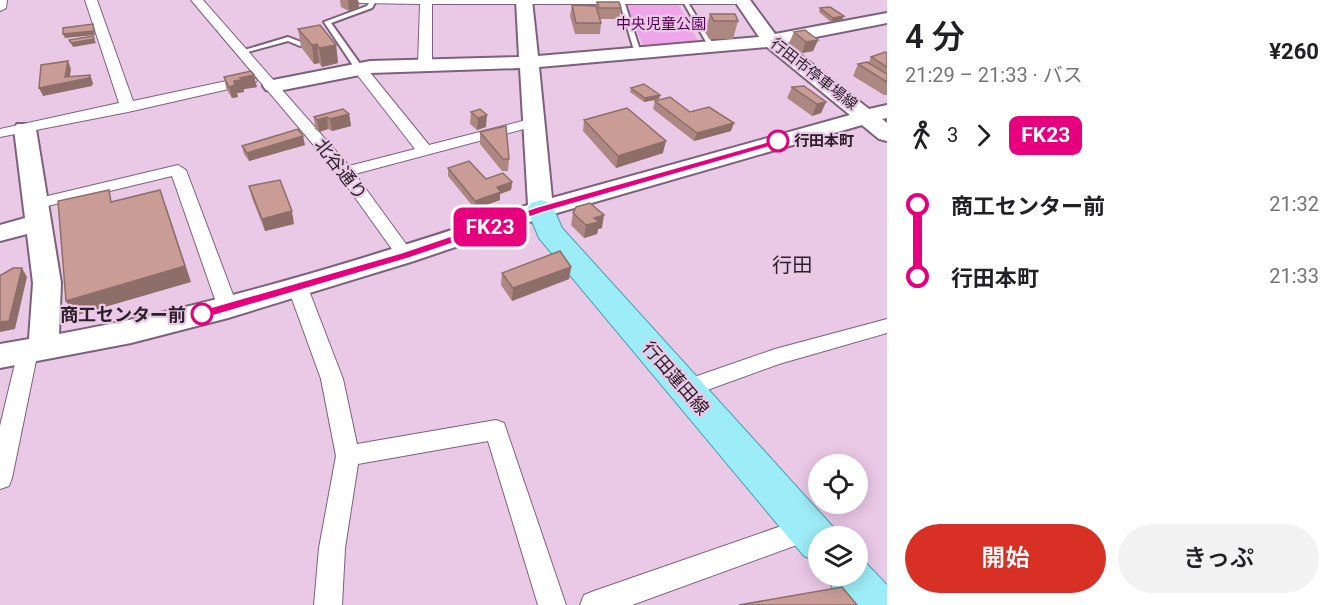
<!DOCTYPE html>
<html lang="ja">
<meta charset="utf-8">
<style>
:root{--surface:#fff;--page:#f2f2f2;--text:#202124;--muted:#757577;--accent:#d93025}
body{margin:0;font-family:Roboto,"Noto Sans JP",sans-serif;background:var(--page);color:var(--text);height:100vh;display:flex;flex-direction:column;font-size:22px;white-space:nowrap}
*{box-sizing:border-box;margin:0}
p{font-size:20px;color:var(--muted)}
.icon{flex:none;width:33px;height:33px;fill:none;stroke:currentColor;stroke-width:2;stroke-linecap:round;stroke-linejoin:round}
.map{position:relative;flex:1;overflow:hidden}
.sheet{display:flex;flex-direction:column;background:var(--surface);width:450px}
.sheet>*{flex:none}
.badge{padding:0 12px;border-radius:9px;font-size:21px;line-height:39px}
.controls{position:absolute;left:808px;top:454px;display:grid;gap:12px}
.controls a{display:grid;place-items:center;width:60px;height:60px;border-radius:50%;background:var(--surface);box-shadow:0 3px 15px #0003;font-size:30px}
.map>.badge{position:absolute;translate:-50% -50%;box-shadow:0 0 0 3px #fff}
.legs{display:flex;align-items:center;gap:9px;height:66px;padding:0 18px;font-size:20px}
.legs p{margin-inline-start:auto}
.summary{display:flex;align-items:center;justify-content:space-between;height:102px;padding:0 18px}
h1{font-size:33px;font-weight:600;line-height:45px}
.cta{display:flex;gap:12px;margin-top:auto;padding:12px 18px}
.cta a{flex:1;height:69px;border-radius:36px;background:var(--accent);color:#fff;font-size:24px;font-weight:600;line-height:69px;text-align:center}
.cta a+a{background:var(--page);color:var(--text)}
ul{padding:0 18px;list-style:none}
li{display:flex;align-items:center;gap:21px;height:72px;font-size:22px}
li i{display:grid;place-items:center;width:9px;height:100%;margin:0 8px;background:currentColor}
li i::after{content:'';width:15px;height:15px;margin:-8px;border:4px solid;border-radius:50%;background:var(--surface)}
li p{margin-inline-start:auto}
li:first-child i{background:linear-gradient(#0000 50%,currentColor 0)}
li:last-child i{background:linear-gradient(currentColor 50%,#0000 0)}
main{display:flex;flex:1;min-height:0}
.map>svg:first-child{display:block}
.green{fill:#eea5e9}
.lines{fill:none;stroke-linecap:round;stroke-linejoin:round}
.lane-casing{stroke:#7d617b;stroke-width:4}
.street-casing{stroke:#7d617b;stroke-width:2}
.secondary-casing{stroke:#7d617b;stroke-width:4}
.primary-casing{stroke:#4b9dae;stroke-width:2}
.lane{fill:#fff;fill-rule:evenodd}
.street{fill:#fff;fill-rule:evenodd}
.secondary{fill:#fff;fill-rule:evenodd}
.primary{fill:#9dedf8;fill-rule:evenodd}
.wall{fill:#ad8781}
.shaded-wall{fill:#8d6e69}
.building{fill:#c99d96;stroke:#8d6e69;stroke-width:1.5}
.line-1{fill:#e6007e;stroke:#fff;stroke-width:1.5}
.stop-1-dot{fill:#fff;stroke:#e6007e;stroke-width:3}
.labels{text-anchor:middle;dominant-baseline:central;stroke-width:4.5;stroke-linejoin:round;paint-order:stroke}
.far-park-label{font-size:15px;fill:#560055;stroke:#eac9e7}
.far-street-label{font-size:15px;fill:#2c202b;stroke:#eac9e7}
.far-stop-label{font-size:15px;font-weight:bold;fill:#2c202b;stroke:#eac9e7;text-anchor:start}
.street-label{font-size:18px;fill:#2c202b;stroke:#eac9e7}
.stop-label{font-size:18px;font-weight:bold;fill:#2c202b;stroke:#eac9e7;text-anchor:end}
.neighbourhood-label{font-size:20px;fill:#2c202b;stroke:#eac9e7}
</style>
<main>
<div class="map">
<svg width="887" height="605" viewBox="0 0 887 605">
<rect width="100%" height="100%" fill="#eac9e7"/>
<path class="green" d="M626 3H678L699 43 643 46Z"/>
<g class="lines">
<defs>
<path id="lane" d="M371 0 376 1 372 8 331 23 363 68 359 70H356L324 22 367 6Z
M619 0 624 1 639 47 643 53 642 54H638L633 47Z
M682 0 687 1 715 47 714 48 709 47Z
M288 37 301 42 313 39 316 41 300 46 288 41 244 53 241 51Z"/>
<path id="street" d="M0 0H7L6 8 0 11Z
M85 0H97L133 101 250 76 257 80 255 83 128 112 0 137V129L119 103Z
M191 0H203L349 166 415 149 352 68 359 64 364 65 429 145 534 118 541 122 539 125 355 174 414 255 411 259H399L339 175Z
M354 0H747L748 1 742 4H432V65L425 69 418 65 420 4 360 3Z
M178 165 186 170 238 308 235 313H221L218 308 172 176 35 209 27 204 35 199Z
M298 281 305 283 308 288 343 379 357 444 496 420 504 423 566 605H538L488 441 358 464 345 548 342 605H314L319 548 336 456 321 379 288 288 291 283Z
M887 319V333L779 364 685 398 677 395 674 389 677 383 775 349Z
M28 343 35 345 38 351 12 478 9 486 0 489V426L18 351 21 345Z
M807 517 816 520 820 529 816 538 632 605H580L584 595 594 591Z"/>
<path id="secondary" d="M516 0H532L538 56 759 37 734 0H750L775 34 887 13V23L785 43 869 109 887 105V118L882 119 887 123V141L879 139 862 125 550 215 414 261 228 318 131 343 0 368V344L29 339 33 283 27 234 0 241V225L25 218 14 129 17 124H33L36 129 61 283 59 334C219 305 374 256 528 205L520 68 370 73 273 92 266 90 263 86 266 82 273 80 370 61 519 57ZM767 47 850 115 552 198 539 67Z"/>
<path id="primary" d="M541 200 551 203 562 228 834 528 838 537H819V562L804 556 539 238 527 209 531 203Z
M858 558 864 561 887 585V605H846L834 591 827 576H858Z"/>
</defs>
<use href="#lane" class="lane-casing"/>
<use href="#street" class="street-casing"/>
<use href="#secondary" class="secondary-casing"/>
<use href="#primary" class="primary-casing"/>
<use href="#lane" class="lane"/>
<use href="#street" class="street"/>
<use href="#secondary" class="secondary"/>
<use href="#primary" class="primary"/>
</g>
<path class="wall" d="M340 0H358L359 7 349 11 341 7Z
M597 2 621 8 619 19H600L601 23 600 34H575L570 16 572 5 596 7Z
M820 8 844 16 842 20 831 22 819 12Z
M710 14 738 21 733 39H709L705 32Z
M298 29 336 45 338 63 322 67 319 63 314 64 301 47Z
M794 32 818 40 813 51 802 53 789 43Z
M887 53V95H884L853 76 858 64 869 62 871 57Z
M224 77 257 87 244 89V92L237 93 238 97 232 98 226 88Z
M792 87 826 102 821 113 812 116 787 98Z
M631 88 660 95 659 99 644 102 630 92Z
M655 101 731 131 694 141 653 109Z
M480 109 486 127 477 130 470 124 471 112Z
M349 114 351 126 332 131 328 129 319 132 315 129 314 117Z
M584 120 663 153 616 168 583 131Z
M480 132 509 159 508 171H502L480 144Z
M305 145 249 161 244 154 242 146Z
M448 168 486 179 512 182 511 190 500 194V200L475 209 448 176Z
M249 186 294 224 265 231 252 198Z
M573 213 602 228 598 229 597 234 584 238 571 225Z
M571 267 569 279 512 301 501 285 502 273Z"/>
<path class="shaded-wall" d="M348 0H358L359 7 349 11Z
M844 16 842 20 831 22 833 18Z
M93 24 95 35 65 38 63 34Z
M94 39 96 43 73 47 71 43Z
M818 40 813 51 802 53 806 42Z
M317 44 319 63 314 64 312 45Z
M336 45 338 63 322 67 319 48Z
M68 61 71 69 69 82 90 75 93 83 92 86 43 96 39 88 65 77Z
M254 75 257 87 244 89V92L237 93 238 97 232 98 229 87 234 81 240 78Z
M660 95 659 99 644 102 645 98Z
M826 102 821 113 812 116 817 104Z
M349 114 351 126 332 131 330 119Z
M487 115 486 127 477 130 478 118Z
M327 117 328 129 319 132 317 120Z
M734 123 731 131 694 141 697 133Z
M303 136 305 145 249 161 247 153Z
M666 141 663 153 616 168 618 156Z
M512 182 511 190 500 194V200L475 209V201L497 187Z
M166 206 191 282 74 316 66 301Z
M292 211 294 224 265 231 262 219Z
M604 215 602 228 598 229 597 234 584 238 586 225 594 218Z
M571 267 569 279 512 301 513 288Z
M22 268 27 277 15 329 0 332V322Z"/>
<path class="building" d="M597 2H619L621 8H599Z
M572 5 596 6 601 23H576Z
M830 7 844 16 833 18 820 8Z
M710 14H735L738 21H714Z
M93 24 94 31 63 34V28Z
M320 25 336 45 319 48 317 44 312 45 298 29Z
M805 30 818 40 806 42 794 32Z
M93 36 94 39 71 43 69 40Z
M885 52 887 53V67L871 57Z
M68 61 65 77 90 75 89 78 39 88 41 65Z
M867 62 887 74V82L858 64Z
M251 71 254 75 240 78 242 80 234 81 235 85 229 87 224 77Z
M644 84 660 95 645 98 631 88Z
M804 86 826 102 817 104 792 87Z
M670 97 690 112 709 107 734 123 697 133 655 101Z
M627 108 666 141 618 156 584 120Z
M343 109 349 114 330 119 327 117 317 120 314 117Z
M480 109 487 115 478 118 471 112Z
M506 126 509 159H503L480 132Z
M298 129 303 136 247 153 242 146Z
M469 161 486 179 503 173 512 182 497 187 501 192 475 201 448 168Z
M280 180 292 211 262 219 249 186Z
M109 190 111 202 160 190 185 266 66 301 58 201Z
M590 203 604 215 594 218 599 222 586 225 573 213 576 207Z
M560 251 571 267 513 288 502 273Z
M13 268H22L9 321 0 322V275L3 274Z
M842 587 857 605H739Z"/>
<path class="line-1" d="M778 139 783 141 782 143 544 212 409 258 202 319 196 314 202 310 401 253 537 207Z"/>
<g class="stop-1-dot">
<circle cx="778" cy="141" r="10"/>
<circle cx="202" cy="314" r="10"/>
</g>
<g class="labels">
<g class="far-park-label">
<text x="661" y="24">中央児童公園</text>
</g>
<g class="far-street-label">
<text transform="translate(814 74) rotate(38)">行田市停車場線</text>
</g>
<g class="far-stop-label">
<text x="794" y="141">行田本町</text>
</g>
<g class="street-label">
<text transform="translate(341 169) rotate(52)">北谷通り</text>
<text transform="translate(676 378) rotate(49)">行田蓮田線</text>
</g>
<g class="stop-label">
<text x="186" y="314">商工センター前</text>
</g>
<g class="neighbourhood-label">
<text x="792" y="265">行田</text>
</g>
</g>
</svg>
<div class="controls">
<a><svg class="icon" aria-label="locate" viewBox="0 0 24 24"><circle cx="12" cy="12" r="6"/><path d="M12 2v4M12 18v4M2 12h4M18 12h4"/></svg></a>
<a><svg class="icon" aria-label="layers" viewBox="0 0 24 24"><path d="M12 4l9 5-9 5-9-5zM3 14l9 5 9-5"/></svg></a>
</div>
<b class="badge" style="left:490px;top:227px;background:#e6007e;color:#fff">FK23</b>
</div>
<section class="sheet">
<div class="summary"><div><h1>4 分</h1><p>21:29 – 21:33 · バス</p></div><b>¥260</b></div>
<div class="legs"><svg class="icon" aria-label="walk" viewBox="0 0 24 24"><circle cx="13" cy="4" r="2"/><path d="M13 8l-2 6 4 7M11 14l-3 7M7 12l3-4h3l4 4"/></svg>3<svg class="icon" aria-label="forward" viewBox="0 0 24 24"><path d="M9 5l7 7-7 7"/></svg><b class="badge" style="background:#e6007e;color:#fff">FK23</b></div>
<ul>
<li><i style="color:#e6007e"></i><b>商工センター前</b><p>21:32</p></li>
<li><i style="color:#e6007e"></i><b>行田本町</b><p>21:33</p></li>
</ul>
<div class="cta"><a>開始</a><a>きっぷ</a></div>
</section>
</main>
